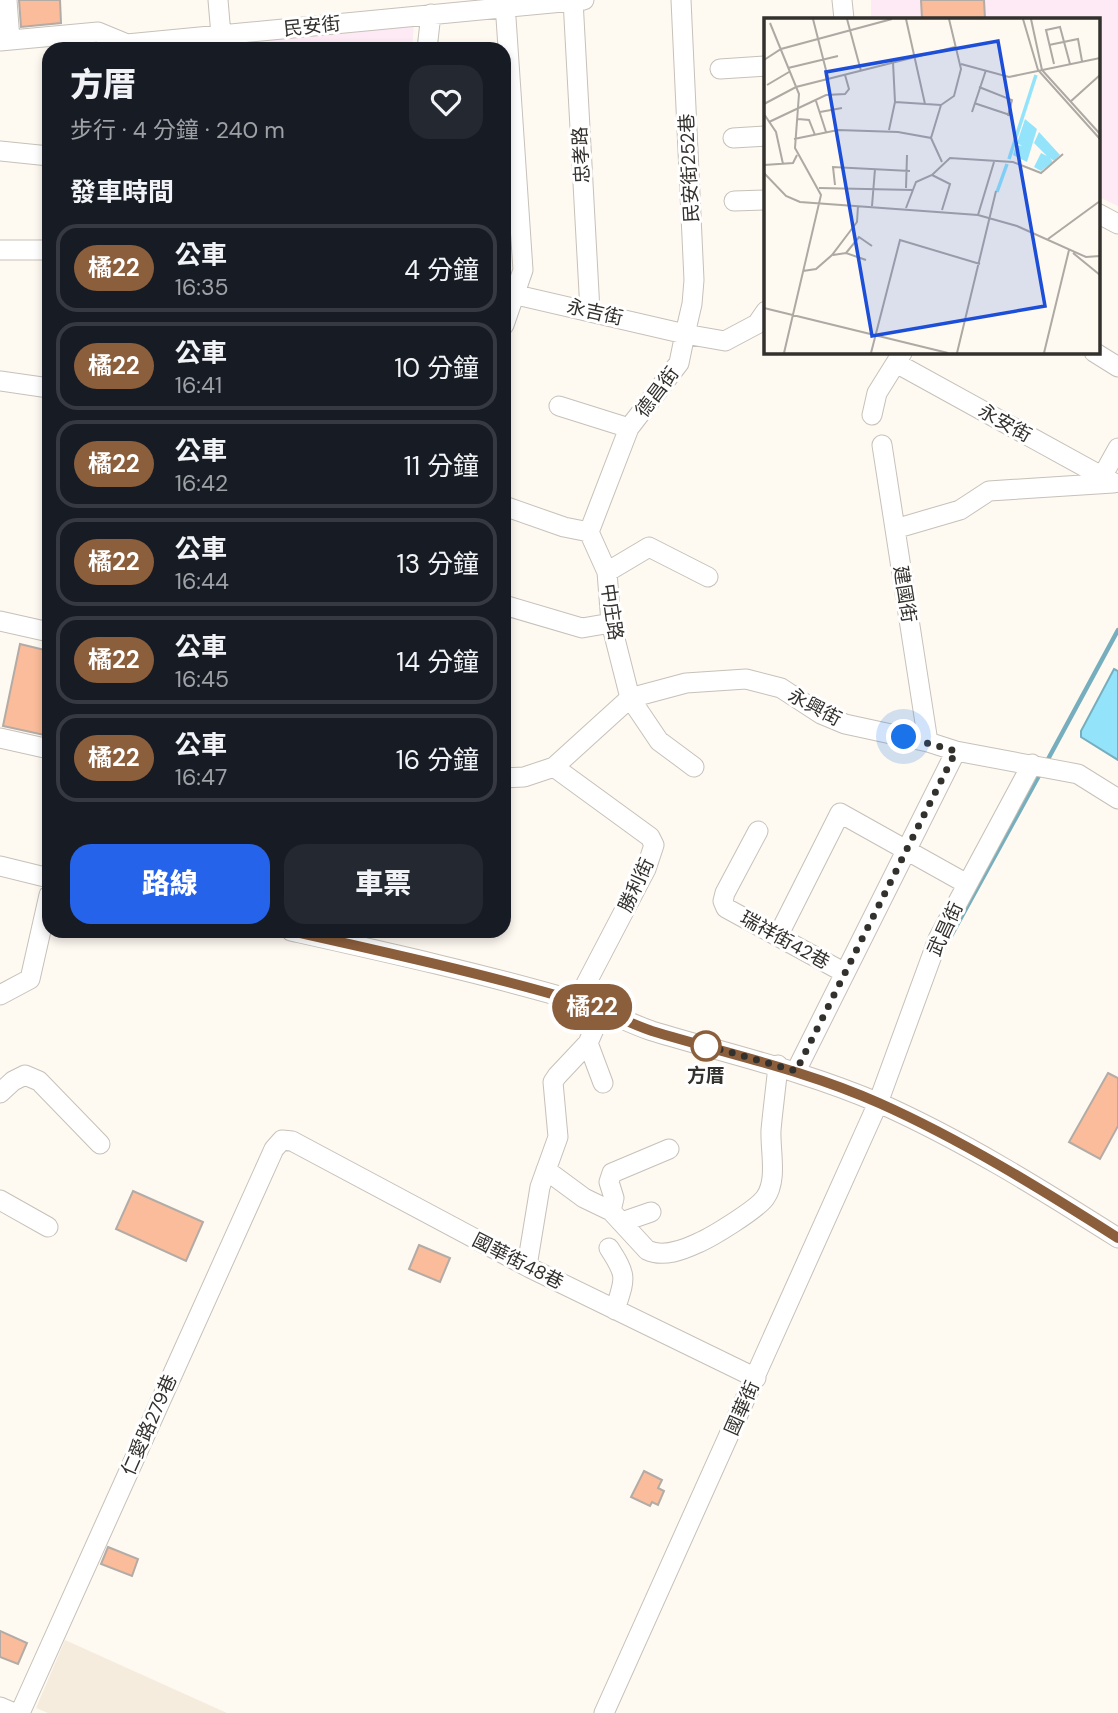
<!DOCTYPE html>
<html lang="zh-TW">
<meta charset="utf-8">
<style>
:root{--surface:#171b24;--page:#242831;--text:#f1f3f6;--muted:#9ea1a6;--line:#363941;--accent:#2563eb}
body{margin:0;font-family:"DM Sans","Noto Sans TC",sans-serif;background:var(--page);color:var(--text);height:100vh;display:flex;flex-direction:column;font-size:26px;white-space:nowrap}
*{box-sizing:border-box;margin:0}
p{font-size:23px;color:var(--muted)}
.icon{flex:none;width:38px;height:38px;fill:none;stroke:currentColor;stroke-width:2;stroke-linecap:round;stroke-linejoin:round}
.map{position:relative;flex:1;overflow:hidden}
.drawer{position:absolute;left:42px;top:42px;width:469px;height:896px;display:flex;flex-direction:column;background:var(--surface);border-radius:21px;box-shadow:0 4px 10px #0003}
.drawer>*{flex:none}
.badge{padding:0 14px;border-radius:23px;font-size:24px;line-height:46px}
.you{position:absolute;width:35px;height:35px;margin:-18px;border:5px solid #fff;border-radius:50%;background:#1a73e8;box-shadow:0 0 0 10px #1a73e833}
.map>.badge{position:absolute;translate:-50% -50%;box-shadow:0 0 0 4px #fff}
h2{padding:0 28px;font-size:26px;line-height:63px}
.round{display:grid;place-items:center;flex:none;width:74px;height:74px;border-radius:21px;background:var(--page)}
.summary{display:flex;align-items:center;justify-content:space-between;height:119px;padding:0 28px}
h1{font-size:33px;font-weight:800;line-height:52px}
.primary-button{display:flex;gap:14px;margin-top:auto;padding:14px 28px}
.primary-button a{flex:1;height:80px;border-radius:21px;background:var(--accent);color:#fff;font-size:28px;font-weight:800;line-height:80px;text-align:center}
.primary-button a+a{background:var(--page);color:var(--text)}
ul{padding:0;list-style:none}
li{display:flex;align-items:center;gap:21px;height:88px;margin:0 14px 10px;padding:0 14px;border:4px solid var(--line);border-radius:21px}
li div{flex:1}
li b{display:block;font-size:26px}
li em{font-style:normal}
li .badge{min-width:77px;font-weight:700;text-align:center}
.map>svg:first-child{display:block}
.built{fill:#f6ecde}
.education{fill:#fdeaf4}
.water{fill:#93e4fb;stroke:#76aebe;stroke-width:2}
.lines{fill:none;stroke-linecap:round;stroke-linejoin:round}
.stream{stroke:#76aebe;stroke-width:4.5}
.building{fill:#fabc9a;stroke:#b3aba6;stroke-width:2}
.minor-casing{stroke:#c6c1b9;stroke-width:21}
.minor{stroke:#fff;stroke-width:19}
.line-casing{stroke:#fff;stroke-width:16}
.line{stroke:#8b5e3c;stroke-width:10}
.walk{stroke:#33312e;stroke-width:7;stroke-dasharray:0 12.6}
.stop-dot{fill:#fff;stroke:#8b5e3c;stroke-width:3.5}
.labels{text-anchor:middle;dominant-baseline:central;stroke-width:6;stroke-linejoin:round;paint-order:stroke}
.street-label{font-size:19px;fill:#33312e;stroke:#fff}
.stop-label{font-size:19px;font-weight:bold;fill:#33312e;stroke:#fff}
.inset-river{fill:none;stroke:#93e4fb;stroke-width:3.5}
.inset-road{fill:none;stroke:#ada9a3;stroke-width:2}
.view{fill:#1d4ed8;fill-opacity:0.15;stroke:#1d4ed8;stroke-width:3.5}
.inset-edge{fill:none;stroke:#33312e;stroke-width:3.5}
</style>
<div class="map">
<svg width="1118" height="1713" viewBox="0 0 1118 1713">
<rect width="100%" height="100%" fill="#fef9f1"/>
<path class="built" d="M65 1640 227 1713H48L36 1708Z"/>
<path class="education" d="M871 0H1118V206L1099 197V19H871Z
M414 23 412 49H140Z"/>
<path class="water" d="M1114 669 1118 671V760L1081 737V731Z"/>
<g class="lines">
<path class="stream" d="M1047 761 1118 630
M946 945 1041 772"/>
</g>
<path class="building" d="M19 0H60L61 23 21 27Z
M921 0H984L985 19H922Z
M20 644 49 651V736L3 726Z
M1108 1073 1118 1078V1126L1100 1159 1069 1142Z
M133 1191 203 1222 186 1261 116 1229Z
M419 1245 450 1258 440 1282 409 1269Z
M644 1471 662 1480 658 1488 664 1491 658 1505 652 1502 650 1506 631 1497Z
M108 1547 138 1559 132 1576 101 1564Z
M0 1631 27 1643 18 1664 0 1657Z"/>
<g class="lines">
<defs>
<path id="minor" d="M7 0 10 40
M218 0 221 35
M573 0 590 311
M842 0 844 19
M0 41 98 32 127 44 584 0
M427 49 431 14
M720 69 766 66
M733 138 766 136
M0 151 49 156
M734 201 766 200
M1099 214 1118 224
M0 250H49
M504 292 685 334 692 304 694 280 681 0
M504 325 523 270 506 18
M1094 352 1118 367
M896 363 1114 483
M0 381 49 388
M559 406 629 428
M872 415 877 393 902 353
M882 445 928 742
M1098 484 1118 448
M504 506 564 527 589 532 607 572 611 623 630 698 659 741 694 767
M895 529 960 510 989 491 1113 483
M589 532 629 428 679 363 685 334 725 341 757 324 766 311
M607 572 649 547 708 577
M504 605 582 628 611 623
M0 621 49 632
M0 738 49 749
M554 767 650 837 654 845 646 869 577 1001
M504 778 524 777 554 767 630 698 686 683 746 679 781 688 821 714 845 724 928 742 956 751 1078 774 1118 799
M758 831 725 893 723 901 726 908 845 973
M0 866 49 878
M291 931C385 952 480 973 573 1000 600 1007 625 1022 652 1031 728 1054 805 1071 879 1103 962 1140 1041 1189 1118 1238
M778 936 840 813 967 884
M0 995 30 979 49 895
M588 1043 603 1083
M796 1071 956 751
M0 1093 13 1081 25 1075 39 1081 100 1144
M546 1170 584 1198 611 1211 647 1250C663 1258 683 1250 698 1243 712 1237 756 1210 765 1198 778 1180 770 1151 771 1130 773 1108 776 1087 778 1065
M0 1200 48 1227
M611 1211 614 1198 609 1182 612 1173 669 1149
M622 1222 651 1212
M609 1248C628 1277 625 1278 615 1310
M527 1266 540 1187 558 1137 553 1082 557 1076 588 1043 602 1011
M0 1707 14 1713
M20 1713 274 1149 282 1140 292 1141 530 1268 756 1378
M604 1713 878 1103 938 939 1032 764"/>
</defs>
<use href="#minor" class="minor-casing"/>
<use href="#minor" class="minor"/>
</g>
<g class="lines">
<defs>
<path id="line" d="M291 931C385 952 480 973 573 1000 600 1007 625 1022 652 1031 728 1054 805 1070 879 1103 962 1140 1041 1189 1118 1238"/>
</defs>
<use href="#line" class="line-casing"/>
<use href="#line" class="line"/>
<path class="walk" d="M706 1046 701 1044 796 1071 956 751 904 737"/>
</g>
<circle class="stop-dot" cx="706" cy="1046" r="14"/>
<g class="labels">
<g class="street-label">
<text transform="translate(312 26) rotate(-6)">民安街</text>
<text transform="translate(581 155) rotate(-93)">忠孝路</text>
<text transform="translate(689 168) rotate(-93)">民安街252巷</text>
<text transform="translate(595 312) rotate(13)">永吉街</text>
<text transform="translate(657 392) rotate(-53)">德昌街</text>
<text transform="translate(1005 423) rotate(29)">永安街</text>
<text transform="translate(905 594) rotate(81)">建國街</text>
<text transform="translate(612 612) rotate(82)">中庄路</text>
<text transform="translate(815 707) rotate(28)">永興街</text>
<text transform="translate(636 885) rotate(-65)">勝利街</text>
<text transform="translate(945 929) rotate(-65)">武昌街</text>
<text transform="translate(785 940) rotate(29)">瑞祥街42巷</text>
<text transform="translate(518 1261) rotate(27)">國華街48巷</text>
<text transform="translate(742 1408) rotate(-66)">國華街</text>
<text transform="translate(149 1425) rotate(-66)">仁愛路279巷</text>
</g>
<g class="stop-label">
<text x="706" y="1075">方厝</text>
</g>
</g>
<g transform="translate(764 18)">
<rect width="336" height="336" fill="#fef9f1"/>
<path d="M261 101 273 111 263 144 249 137 252 127 258 128 253 125ZM275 114 296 137 290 143 286 140 289 144 277 153 270 149 277 135 283 138 270 125Z" fill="#93e4fb"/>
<path class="inset-river" d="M245 141 272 57M233 174 243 146"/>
<path class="inset-road" d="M49 1 64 60M83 1 97 53M142 1 161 86M259 1 274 52 336 121M267 1 278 52 336 116M6 5 35 76 31 130 57 177 20 335M285 27 314 21 318 43M0 42 17 31 128 1M197 46 245 59 336 40M290 46 282 12 296 9 306 46M24 50 74 38M3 67 25 54M215 69 248 82 244 98M52 83 62 114M131 84 177 87M306 84 336 57M210 85 246 97M0 86 32 69 191 29M56 94 78 90M208 94 222 52M0 96 12 114 19 146M34 101 45 102 51 117M5 104 62 77 81 76 85 71 81 57M125 112 131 84 129 44M167 120 177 87 190 78 197 51 185 1M30 121 74 112 134 114 167 120 178 144M0 147 29 145 33 137M0 155 22 178 36 184 214 197 253 208 322 239 336 238M168 157 186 166 178 192M71 167 69 149 146 153M55 170 149 172M142 170 143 137M108 188 111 151M142 190 152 164 168 157 186 140 249 144 277 155 299 136M214 197 230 144M284 221 336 183M82 235 95 219 108 228M309 235 336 257M69 237 82 235 102 242M39 253 52 251 68 237 93 204 94 188M0 290 184 335M107 335 136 222 216 246M193 335 232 173M280 335 305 232"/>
<path class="view" d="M234 23 281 288 108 318 62 54Z"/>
<rect width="336" height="336" class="inset-edge"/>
</g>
</svg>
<div class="you" style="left:904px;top:737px"></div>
<b class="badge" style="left:592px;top:1007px;background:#8b5e3c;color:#fff">橘22</b>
<section class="drawer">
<div class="summary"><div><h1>方厝</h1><p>步行 · 4 分鐘 · 240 m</p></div><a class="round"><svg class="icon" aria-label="heart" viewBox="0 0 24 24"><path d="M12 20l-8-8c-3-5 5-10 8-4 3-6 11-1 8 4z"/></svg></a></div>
<h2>發車時間</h2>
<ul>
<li><span class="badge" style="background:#8b5e3c;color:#fff">橘22</span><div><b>公車</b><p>16:35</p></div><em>4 分鐘</em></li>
<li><span class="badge" style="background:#8b5e3c;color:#fff">橘22</span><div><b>公車</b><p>16:41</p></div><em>10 分鐘</em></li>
<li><span class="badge" style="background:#8b5e3c;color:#fff">橘22</span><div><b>公車</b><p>16:42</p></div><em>11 分鐘</em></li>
<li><span class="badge" style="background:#8b5e3c;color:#fff">橘22</span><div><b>公車</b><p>16:44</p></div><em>13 分鐘</em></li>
<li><span class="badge" style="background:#8b5e3c;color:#fff">橘22</span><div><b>公車</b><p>16:45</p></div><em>14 分鐘</em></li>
<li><span class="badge" style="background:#8b5e3c;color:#fff">橘22</span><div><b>公車</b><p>16:47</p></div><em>16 分鐘</em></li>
</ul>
<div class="primary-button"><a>路線</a><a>車票</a></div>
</section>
</div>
